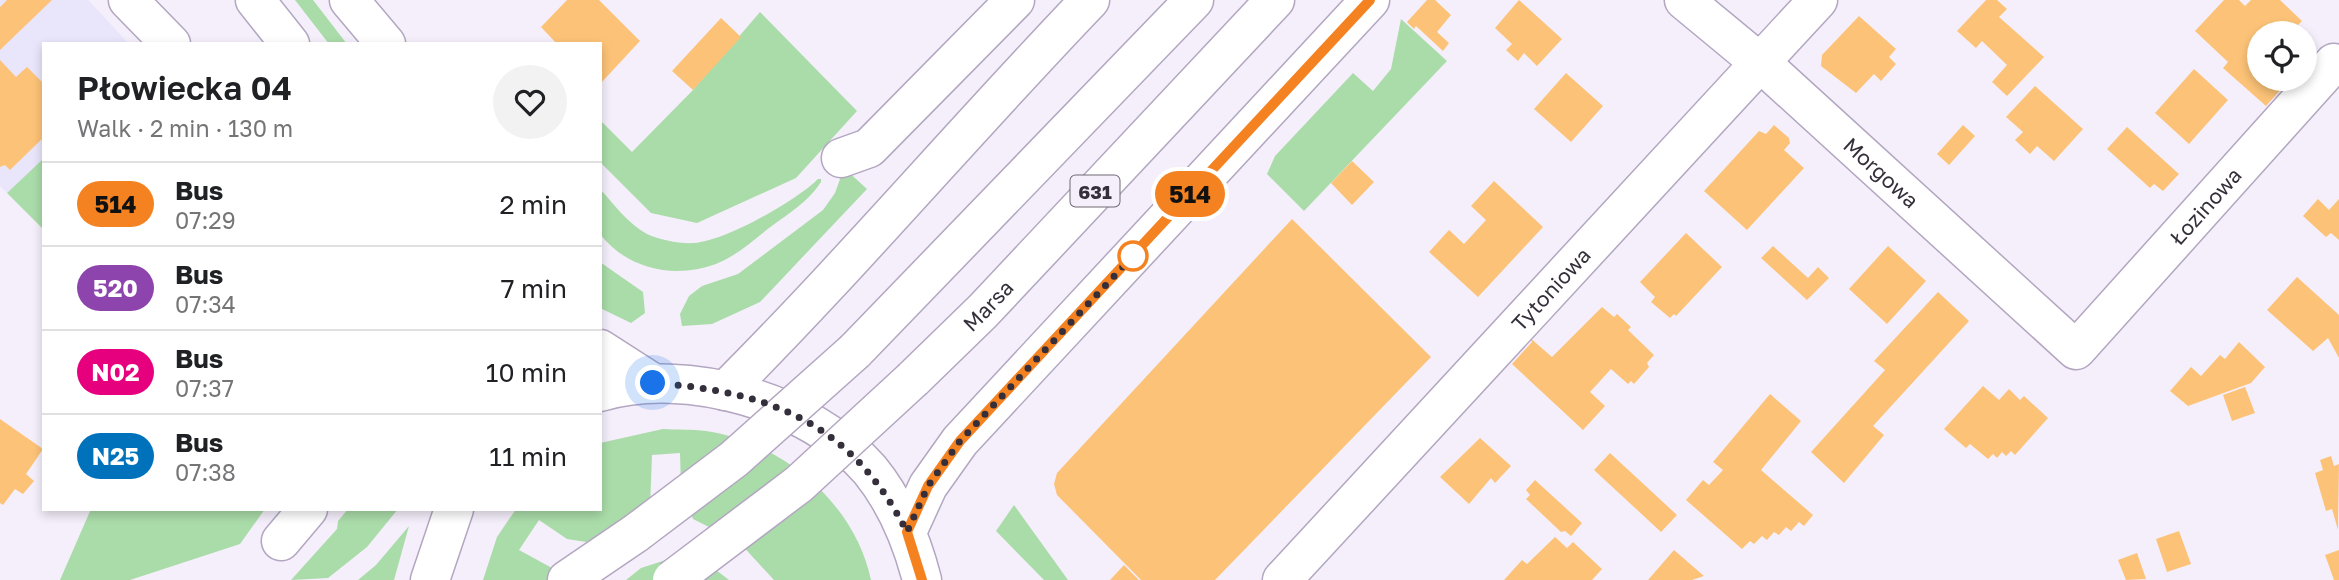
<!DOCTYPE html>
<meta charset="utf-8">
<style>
:root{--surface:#fff;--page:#f2f2f2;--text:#202124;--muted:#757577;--line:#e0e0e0}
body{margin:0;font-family:"Golos Text",sans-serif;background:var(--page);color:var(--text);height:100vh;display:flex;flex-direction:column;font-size:26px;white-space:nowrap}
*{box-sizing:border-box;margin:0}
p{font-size:23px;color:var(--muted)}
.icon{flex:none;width:38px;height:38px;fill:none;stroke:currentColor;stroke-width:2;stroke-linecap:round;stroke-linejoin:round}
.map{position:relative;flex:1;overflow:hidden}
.drawer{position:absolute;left:42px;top:42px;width:560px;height:469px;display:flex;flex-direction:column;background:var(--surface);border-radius:0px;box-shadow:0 4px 10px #0003}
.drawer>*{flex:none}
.badge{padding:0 14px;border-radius:23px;font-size:24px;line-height:46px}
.tools{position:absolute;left:2247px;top:21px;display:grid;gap:14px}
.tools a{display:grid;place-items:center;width:70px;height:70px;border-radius:50%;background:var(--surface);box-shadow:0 4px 10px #0003;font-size:35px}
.you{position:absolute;width:35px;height:35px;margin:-18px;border:5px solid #fff;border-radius:50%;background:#1a73e8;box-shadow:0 0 0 10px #1a73e833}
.map>.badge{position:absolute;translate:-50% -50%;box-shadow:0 0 0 4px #fff}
.round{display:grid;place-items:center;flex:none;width:74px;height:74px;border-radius:37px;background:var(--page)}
.summary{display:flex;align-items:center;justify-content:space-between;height:119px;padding:0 35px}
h1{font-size:33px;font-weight:600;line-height:52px}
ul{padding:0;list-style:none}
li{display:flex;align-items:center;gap:21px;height:84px;padding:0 35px;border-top:2px solid var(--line)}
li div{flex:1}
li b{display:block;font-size:26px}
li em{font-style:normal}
li .badge{min-width:77px;font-weight:700;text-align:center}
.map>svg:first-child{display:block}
.commercial{fill:#e9e5fb}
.green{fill:#aadca9}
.building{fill:#fcc378}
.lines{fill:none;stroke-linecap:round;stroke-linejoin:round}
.street-casing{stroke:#b3a6c1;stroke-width:41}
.secondary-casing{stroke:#b3a6c1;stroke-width:41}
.primary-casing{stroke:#b3a6c1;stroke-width:41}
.street{stroke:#fff;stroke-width:38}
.secondary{stroke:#fff;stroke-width:38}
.primary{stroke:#fff;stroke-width:38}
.primary-bridge-casing{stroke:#b3a6c1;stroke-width:41;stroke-linecap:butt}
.primary-bridge{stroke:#fff;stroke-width:38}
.line-casing{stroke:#fff;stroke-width:16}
.line{stroke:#f58220;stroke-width:10}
.walk{stroke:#342f3a;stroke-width:7;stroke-dasharray:0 12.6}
.stop-dot{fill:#fff;stroke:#f58220;stroke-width:3.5}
.labels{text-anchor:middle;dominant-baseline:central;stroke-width:5;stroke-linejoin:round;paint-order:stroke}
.shield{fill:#f5effb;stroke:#6e6974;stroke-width:2}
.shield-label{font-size:19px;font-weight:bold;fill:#342f3a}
.street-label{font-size:21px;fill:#342f3a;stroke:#f5effb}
</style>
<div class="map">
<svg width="2339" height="580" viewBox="0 0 2339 580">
<rect width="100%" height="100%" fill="#f5effb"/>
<path class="commercial" d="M0 0H88L129 44H44V158L7 193 0 186Z"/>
<path class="green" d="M295 0H313L347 44H329Z
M760 12 857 111 796 178 697 223 651 213 600 162V120L632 152 693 90Z
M1401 19 1447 61 1304 211 1267 174 1275 156 1353 73 1373 91 1391 69Z
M44 158V230L7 193Z
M844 168 867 189 760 302 712 324 682 326 680 314 689 296 702 286 738 274 823 210 835 193Z
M818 179H821V182C808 202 788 214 769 228 753 241 736 256 716 264 675 279 628 270 600 234V189C614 204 628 224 647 234 660 240 680 244 694 243 725 241 796 201 818 179Z
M600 262 643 292 645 313 631 323 600 308Z
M663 429C677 430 692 429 706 431 782 442 855 503 871 580H774L739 542 693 519 681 487 680 453 652 455 650 508 599 544 567 539 539 520 519 550 552 568 561 580H483L497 537 516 509H600V443Z
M1014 505 1068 580H1044L996 531Z
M91 509H265L240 544 130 580H60Z
M348 509H398L367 547 328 578 291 580 337 529 338 521Z
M409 526 394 580H358L376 565Z
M672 558 716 570 729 580H626L641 568Z"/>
<path class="building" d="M7 0H52L0 50V7Z
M567 0H599L640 41 600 84V44H557L541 27Z
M1435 0 1451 15 1437 32 1449 43 1443 51 1416 26 1414 29 1407 22 1427 0Z
M1519 0 1562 39 1537 66 1524 53 1518 61 1506 50 1512 44 1495 28Z
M1986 0H1997L2007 9 1999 17 2044 57 2007 96 1992 82 2007 65 1982 41 1976 48 1957 31Z
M2224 0H2239L2245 6 2251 0H2280L2302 21 2290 33H2259V79H2274L2283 87 2266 106 2223 68 2228 62 2195 31Z
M1859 16 1896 49 1889 57 1896 64 1881 81 1874 74 1856 93 1821 66 1822 55Z
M721 18 741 37 693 90 672 71Z
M0 60 16 77 27 67 44 84V137L10 170 5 165 0 167Z
M2194 69 2228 100 2189 144 2155 113Z
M1566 73 1603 106 1571 142 1534 109Z
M2035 86 2083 129 2054 161 2037 146 2030 154 2015 140 2023 132 2006 117Z
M1774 125 1789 138 1790 143 1784 150 1804 168 1747 230 1704 191 1759 131 1766 134Z
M1963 125 1975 136 1949 165 1937 154Z
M2127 127 2179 174 2163 191 2154 184 2150 188 2107 149Z
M1352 161 1374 182 1352 205 1331 183Z
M1494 181 1543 227 1478 297 1429 252 1449 230 1464 244 1486 220 1471 206Z
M2318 199 2329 210 2339 199V240L2331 233 2326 237 2303 216Z
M1292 219 1431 357 1215 580H1141L1057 495 1054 484 1057 473Z
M1686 233 1722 267 1676 316 1674 314 1670 318 1651 302 1655 297 1640 282Z
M1773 246 1808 278 1818 267 1829 278 1807 300 1761 258Z
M1888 246 1926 281 1887 324 1849 289Z
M2297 277 2339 315V358L2328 338 2313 351 2267 310Z
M1938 292 1969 321 1873 426 1884 435 1844 483 1811 452 1885 370 1874 361Z
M1602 307 1614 317 1617 314 1631 327 1628 330 1654 355 1647 363 1649 367 1634 384 1631 381 1628 384 1611 369 1590 392 1605 406 1583 430 1512 364 1532 342 1529 337 1552 357Z
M2239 342 2265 367 2251 383 2188 406 2170 391 2191 367 2201 376 2220 355 2225 359Z
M1983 386 1999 400 2009 389 2020 400 2024 396 2048 418 2015 455 2011 451 2006 456 2002 452 1997 458 1993 454 1988 459 1970 444 1966 448 1944 429Z
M2245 387 2255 413 2232 421 2223 395Z
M1770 394 1801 421 1761 470 1813 515 1804 526 1799 522 1791 531 1786 527 1779 535 1774 532 1767 540 1762 536 1754 544 1750 541 1742 549 1686 500 1703 480 1709 485 1723 470 1713 462Z
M0 419 43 449 26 474 34 481 23 494 15 489 3 505 0 503Z
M1480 438 1511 466 1495 483 1491 478 1469 504 1440 477Z
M1610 453 1677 515 1661 532 1594 470Z
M2331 456 2334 466 2339 464 2338 530 2332 509 2326 511 2315 473 2323 470 2320 460Z
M1535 480 1582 523 1571 536 1565 531 1561 532 1526 499 1530 495 1526 490Z
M2179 531 2191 564 2167 572 2156 539Z
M1555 537 1567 548 1573 542 1602 569 1592 580H1504L1522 560 1527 564Z
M1674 550 1704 576 1692 580H1648Z
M2339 550V580H2334L2325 555Z
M2137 553 2146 579 2126 580 2118 560Z
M1124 565 1139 580H1110Z"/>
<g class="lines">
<defs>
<g id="street">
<path d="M128 0 171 44"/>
<path id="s1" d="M1684 0 1771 72 2076 350 2334 63"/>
<path d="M841 158 869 148 1015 0"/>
<path d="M281 541 308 509"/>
<path id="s2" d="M1282 580 1818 0"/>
</g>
<path id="secondary" d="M255 0 290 44
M349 0 386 44
M600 349 653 383"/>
<g id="primary">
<path d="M855 351 1194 0"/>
<path id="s3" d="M913 379 983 311 1275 0"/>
<path d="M725 391C851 265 966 129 1090 0"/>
<path d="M600 392C686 366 811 402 870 470 896 502 912 541 922 580"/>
<path d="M907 532 928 486 960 441 1370 0"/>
<path d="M430 580 454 509"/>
<path d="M567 580 636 533"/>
</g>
</defs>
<use href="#street" class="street-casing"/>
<use href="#secondary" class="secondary-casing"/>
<use href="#primary" class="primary-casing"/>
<use href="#street" class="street"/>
<use href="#secondary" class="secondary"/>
<use href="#primary" class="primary"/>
<defs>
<path id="primary-bridge" d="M636 533 734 459 855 351
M672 580 799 484 913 379"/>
</defs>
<use href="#primary-bridge" class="primary-bridge-casing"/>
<use href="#primary-bridge" class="primary-bridge"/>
</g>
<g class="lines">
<defs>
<path id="line" d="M922 580 907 532 928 486 960 441 1370 0"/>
</defs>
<use href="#line" class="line-casing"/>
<use href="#line" class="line"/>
<path class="walk" d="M653 383C770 391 852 423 907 532L928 486 960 441 1133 256"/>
</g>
<circle class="stop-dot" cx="1133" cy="256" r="14"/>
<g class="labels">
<rect class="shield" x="1070.5" y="175.5" width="49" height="31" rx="5"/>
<g class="shield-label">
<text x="1095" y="191">631</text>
</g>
<g class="street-label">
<text stroke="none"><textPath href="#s1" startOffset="262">Morgowa</textPath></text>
<text stroke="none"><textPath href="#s1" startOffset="719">Łozinowa</textPath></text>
<text stroke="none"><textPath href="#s2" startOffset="396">Tytoniowa</textPath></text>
<text stroke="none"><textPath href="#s3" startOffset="105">Marsa</textPath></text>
</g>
</g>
</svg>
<div class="tools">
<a><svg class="icon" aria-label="locate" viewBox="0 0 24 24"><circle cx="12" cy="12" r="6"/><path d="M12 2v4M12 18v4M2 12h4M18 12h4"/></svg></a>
</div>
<div class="you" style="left:653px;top:383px"></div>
<b class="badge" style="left:1190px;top:194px;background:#f58220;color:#111">514</b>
<section class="drawer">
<div class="summary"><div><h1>Płowiecka 04</h1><p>Walk · 2 min · 130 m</p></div><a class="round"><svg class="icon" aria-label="heart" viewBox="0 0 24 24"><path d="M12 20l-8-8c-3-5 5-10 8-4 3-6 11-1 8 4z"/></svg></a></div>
<ul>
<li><span class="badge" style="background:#f58220;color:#111">514</span><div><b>Bus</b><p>07:29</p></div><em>2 min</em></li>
<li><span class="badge" style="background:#8e44ad;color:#fff">520</span><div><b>Bus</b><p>07:34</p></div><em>7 min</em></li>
<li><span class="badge" style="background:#e6007e;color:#fff">N02</span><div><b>Bus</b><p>07:37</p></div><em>10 min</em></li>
<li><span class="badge" style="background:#0072bc;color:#fff">N25</span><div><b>Bus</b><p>07:38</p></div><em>11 min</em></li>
</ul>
</section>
</div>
